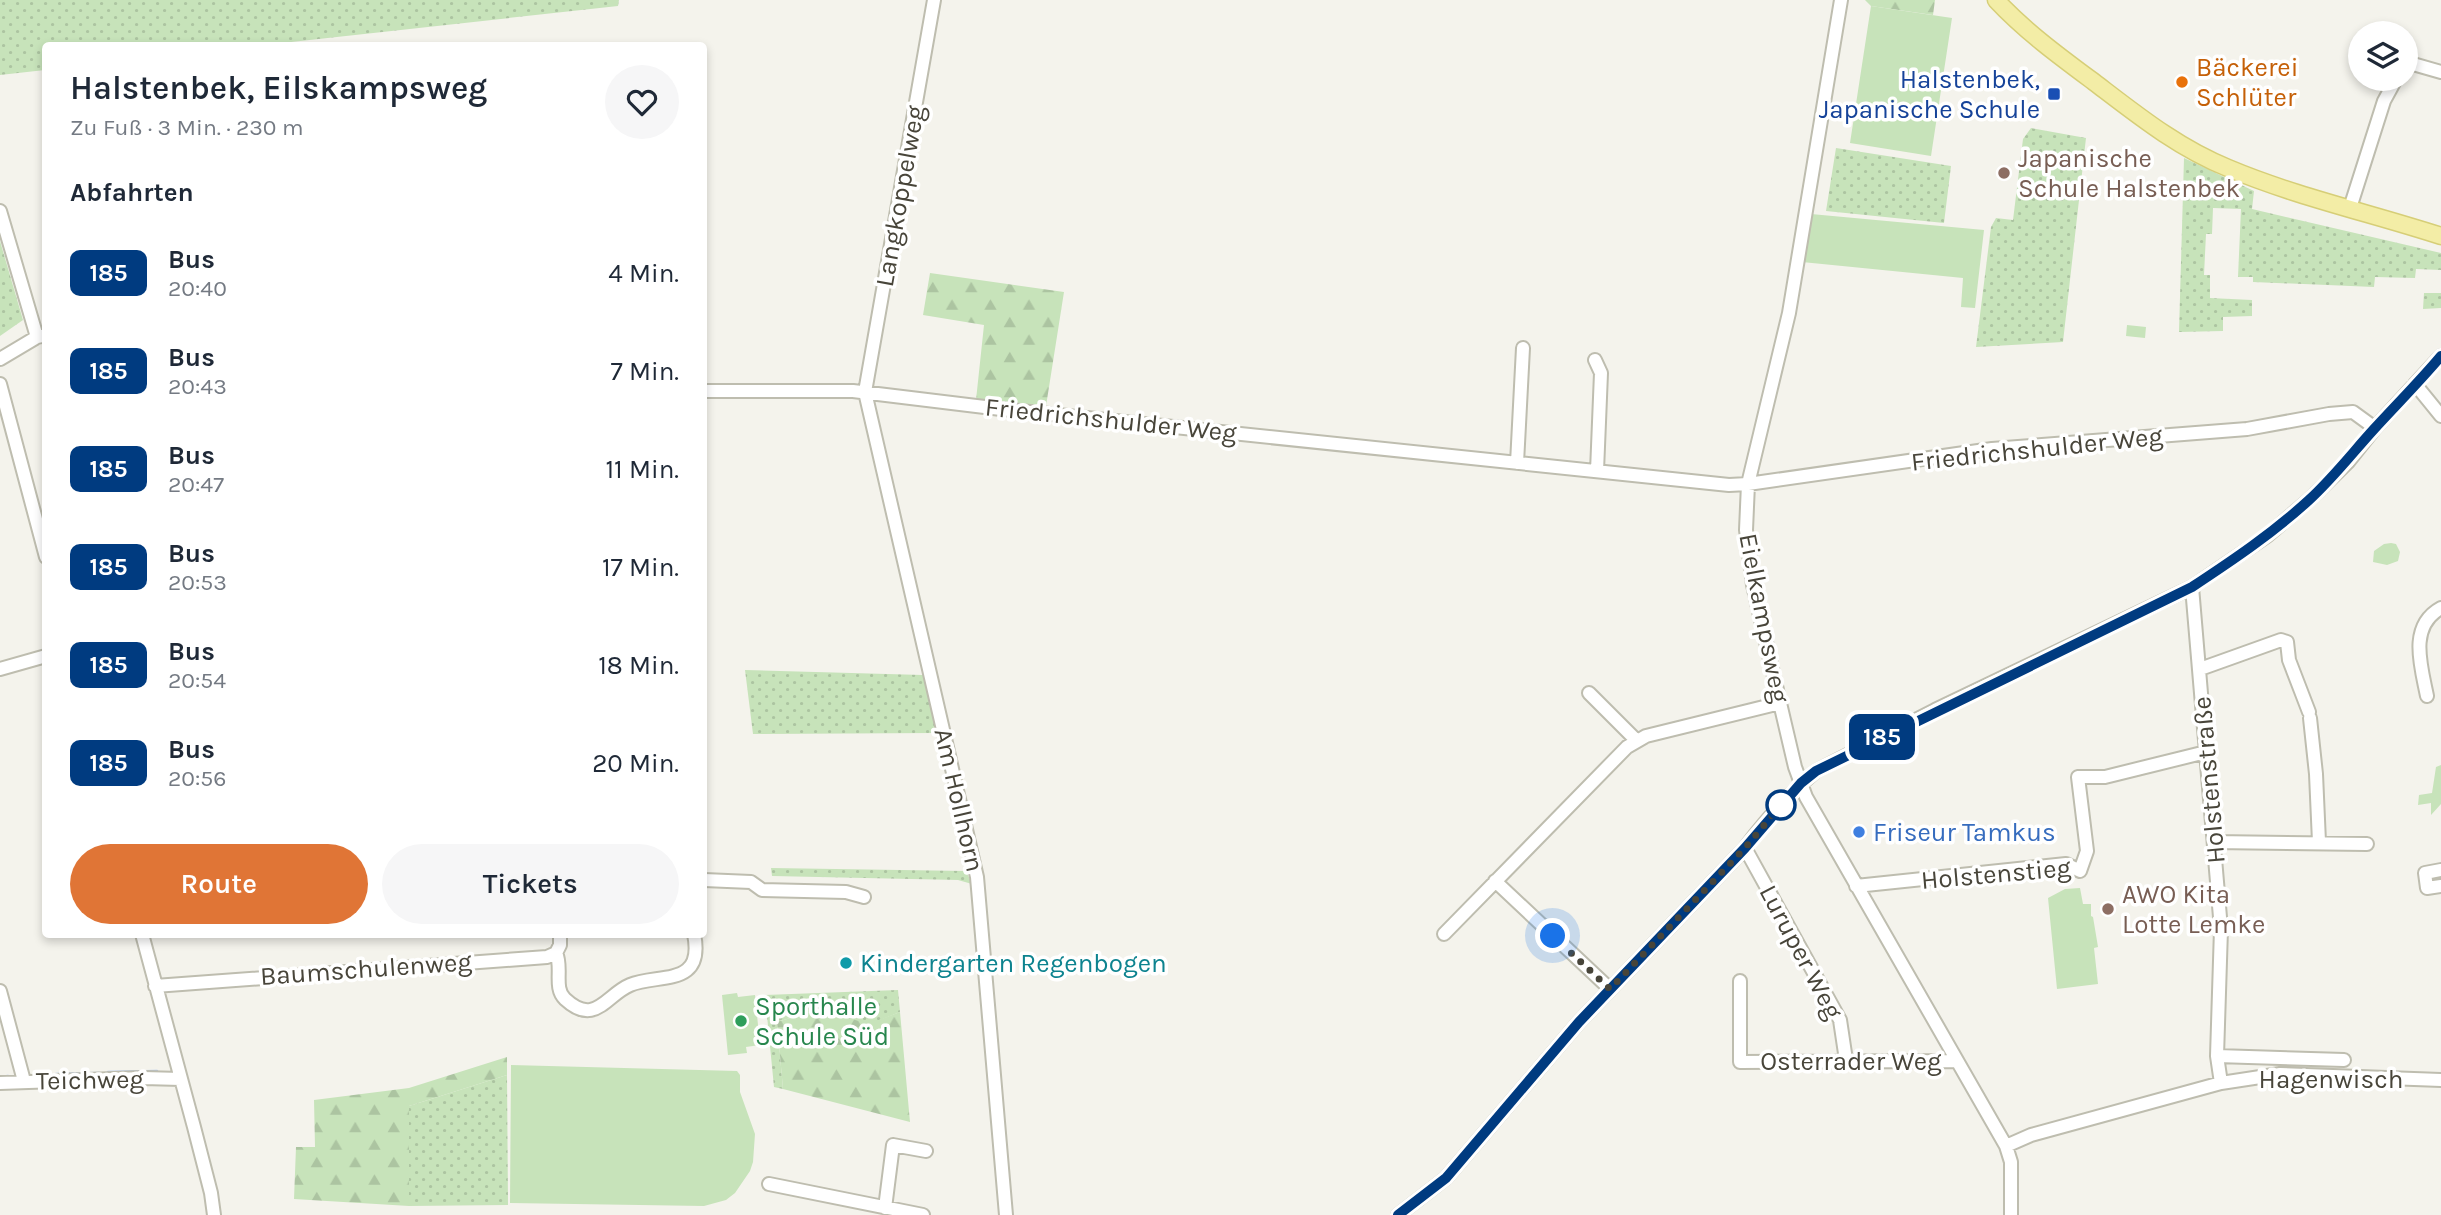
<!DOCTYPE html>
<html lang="de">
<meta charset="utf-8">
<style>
:root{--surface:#fff;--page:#f6f6f7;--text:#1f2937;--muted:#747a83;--accent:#e07536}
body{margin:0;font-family:Karla,sans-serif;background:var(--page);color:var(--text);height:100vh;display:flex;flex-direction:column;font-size:26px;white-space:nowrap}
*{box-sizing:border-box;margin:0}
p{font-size:23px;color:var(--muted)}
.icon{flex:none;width:38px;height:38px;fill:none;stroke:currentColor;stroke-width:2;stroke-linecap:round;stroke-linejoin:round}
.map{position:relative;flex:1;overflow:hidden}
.panel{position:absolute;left:42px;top:42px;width:665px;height:896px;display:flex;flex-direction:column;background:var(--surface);border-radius:7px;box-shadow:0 4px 10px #0003}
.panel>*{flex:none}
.badge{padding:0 14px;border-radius:10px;font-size:24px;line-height:46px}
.buttons{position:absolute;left:2348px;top:21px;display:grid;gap:14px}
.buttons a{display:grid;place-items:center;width:70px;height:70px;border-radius:50%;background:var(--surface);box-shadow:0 4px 10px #0003;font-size:35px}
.you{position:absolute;width:35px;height:35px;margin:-18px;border:5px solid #fff;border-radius:50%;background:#1a73e8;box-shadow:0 0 0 10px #1a73e833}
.map>.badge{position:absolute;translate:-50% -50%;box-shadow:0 0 0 4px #fff}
h2{padding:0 28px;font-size:26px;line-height:63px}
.round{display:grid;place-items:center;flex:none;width:74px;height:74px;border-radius:37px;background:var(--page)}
.summary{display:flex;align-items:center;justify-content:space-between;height:119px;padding:0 28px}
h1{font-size:33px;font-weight:600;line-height:52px}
.action{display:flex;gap:14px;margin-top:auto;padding:14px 28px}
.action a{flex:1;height:80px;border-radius:42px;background:var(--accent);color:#fff;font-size:28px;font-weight:600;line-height:80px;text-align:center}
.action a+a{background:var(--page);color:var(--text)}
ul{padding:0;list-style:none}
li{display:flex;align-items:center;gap:21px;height:98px;padding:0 28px}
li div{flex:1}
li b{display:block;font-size:26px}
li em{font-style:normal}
li .badge{min-width:77px;font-weight:700;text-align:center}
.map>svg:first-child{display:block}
.grass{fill:url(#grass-dots)}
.forest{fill:url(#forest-firs)}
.green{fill:#c7e3ba}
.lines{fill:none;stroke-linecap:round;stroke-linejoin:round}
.stream{stroke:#b0c5e9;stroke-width:2.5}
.minor-casing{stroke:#bebdaf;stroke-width:16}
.major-casing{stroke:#d6ce77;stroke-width:19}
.minor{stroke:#fff;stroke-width:12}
.major{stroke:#f3eda6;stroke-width:16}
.line-casing{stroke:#fff;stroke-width:16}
.line{stroke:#003b80;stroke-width:10}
.walk{stroke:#48453a;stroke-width:7;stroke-dasharray:0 12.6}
.food-dot{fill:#e8710a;stroke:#fff;stroke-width:2.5}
.transit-dot{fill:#1a4fb4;stroke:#fff;stroke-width:2.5}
.education-dot{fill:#8d6e63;stroke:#fff;stroke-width:2.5}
.stop-dot{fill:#fff;stroke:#003b80;stroke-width:3.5}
.shop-dot{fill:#3f7fe0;stroke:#fff;stroke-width:2.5}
.culture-dot{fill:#0f9aa8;stroke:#fff;stroke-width:2.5}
.leisure-dot{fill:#2e9e5b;stroke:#fff;stroke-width:2.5}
.labels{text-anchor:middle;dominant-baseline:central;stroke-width:7;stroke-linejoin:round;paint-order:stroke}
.food-label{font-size:26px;fill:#c56008;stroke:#fff;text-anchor:start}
.transit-label{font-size:26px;fill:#164399;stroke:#fff;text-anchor:end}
.education-label{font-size:26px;fill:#785e54;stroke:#fff;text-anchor:start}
.street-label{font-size:26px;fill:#48453a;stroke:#fff}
.shop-label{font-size:26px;fill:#366cbe;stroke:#fff;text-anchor:start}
.culture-label{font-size:26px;fill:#0d838f;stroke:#fff;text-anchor:start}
.leisure-label{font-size:26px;fill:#27864d;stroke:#fff;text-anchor:start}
</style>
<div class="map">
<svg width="2441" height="1215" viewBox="0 0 2441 1215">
<defs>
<pattern id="grass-dots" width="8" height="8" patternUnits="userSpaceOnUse" patternTransform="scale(1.75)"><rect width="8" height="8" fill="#c7e3ba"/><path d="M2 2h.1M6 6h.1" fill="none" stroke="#acc4a1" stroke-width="1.8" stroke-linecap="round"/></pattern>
<pattern id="forest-firs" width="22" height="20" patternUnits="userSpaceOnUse" patternTransform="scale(1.75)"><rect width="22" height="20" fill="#c7e3ba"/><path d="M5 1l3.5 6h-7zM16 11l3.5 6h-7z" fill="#acc4a1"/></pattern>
</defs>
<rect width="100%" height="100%" fill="#f4f3ec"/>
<path class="grass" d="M0 0H619L618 6 264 45 46 46 45 70 0 75Z
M2031 128 2086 138 2063 342 1976 347 1991 227 1996 218 2013 220 2023 139Z
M1836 148 1951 166 1944 223 1826 211Z
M2184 158 2254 191 2252 209 2441 253V270L2416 269 2415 278 2375 277 2374 287 2253 282V277H2238L2241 209 2213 208 2212 234H2206L2204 275H2210V298L2252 300V316L2223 317V331L2179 332Z
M0 241 23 320 0 336Z
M2424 293H2441V308L2423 309Z
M745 670 923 675 937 733 753 734Z
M771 868 966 871 972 884 958 880 772 876Z
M898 990 900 1012 868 1025 820 1009 777 1022 783 1089 774 1087 765 995Z
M507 1075 508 1205 409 1206V1106Z"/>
<path class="forest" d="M1865 0H1935L1933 15 1871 6Z
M930 273 1064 292 1046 406 976 400 984 325 923 315Z
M820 1009 868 1024 900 1012 910 1122 783 1089 777 1022Z
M507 1057V1075L409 1106V1206L294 1199 296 1147H315L314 1100 409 1088Z"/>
<path class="green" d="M1871 6 1952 18 1931 156 1850 143Z
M1811 214 1984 230 1975 308 1961 307 1963 278 1802 262Z
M2127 325 2146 327 2145 338 2126 336Z
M2391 543 2396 544 2400 552 2398 561 2387 565 2373 562 2374 551 2384 544Z
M2441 765V804L2431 815V803L2418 805 2419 795 2432 793 2436 767Z
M2080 888 2083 904H2091V916L2093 917 2098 947 2094 948 2098 984 2057 989 2048 898 2065 889Z
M737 993 738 997 755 995 760 1045 746 1047 747 1053 728 1055 722 995Z
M511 1065 737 1071 740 1075V1092L755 1134 753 1162 750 1171 735 1193 726 1200 704 1206 510 1203Z"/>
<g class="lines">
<path class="stream" d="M108 1072 157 1071
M56 1074 99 1073
M33 1075 50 1074
M0 1077 8 1076"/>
<defs>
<path id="minor" d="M934 0 865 392 977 877 1006 1215
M1841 0 1789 313 1748 484 1746 530 1753 585 1780 703 1795 767 1806 797 2006 1146 2011 1162V1215
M2406 62 2441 72
M2350 208 2384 101 2396 79
M0 211 37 337
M0 359 37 337 42 336
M1595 360 1601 373 1597 471
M0 384 46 557
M2415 384 2441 416
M704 391H853L1001 409 1729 485 1748 484 1992 449 2247 429 2329 414 2353 412 2375 428
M1517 463 1523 348
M2192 587 2221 929 2217 1056 2221 1083
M0 669 46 656
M2200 669 2281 640 2287 642 2289 660 2309 712
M1589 693 1636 740
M2427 696C2421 666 2408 626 2441 608
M2310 718 2316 774 2319 842
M2214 842 2367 844
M1745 848 1840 1020 1846 1060
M2441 870 2425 873 2427 888 2441 886
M704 880 751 882 762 890 846 892 864 897
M1495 881 1610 989
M1856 886 2066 864 2080 871 2087 851 2078 777H2105L2206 752
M142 934 194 1127 211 1193 214 1215
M1444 934 1627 747 1646 736 1780 703
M556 953C563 967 553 988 565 999 595 1027 606 995 630 985 658 973 705 988 694 934
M1740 981V1062L1957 1061
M155 986 547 957 556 953 560 945V934
M0 991 24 1081
M2217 1056 2344 1060
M0 1083 143 1078 181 1079
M2006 1146 2031 1135 2221 1083 2280 1074 2441 1080
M769 1184 923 1215
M885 1208 893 1145 926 1151
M1398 1215 1446 1178 1579 1022 1745 848C1766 820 1789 794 1816 771L1935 710 2192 587 2267 536 2310 499 2348 462 2375 428 2441 356"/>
<path id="major" d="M1996 0C2025 31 2059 56 2094 82 2136 114 2178 148 2228 168 2297 197 2370 213 2441 236"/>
</defs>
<use href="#minor" class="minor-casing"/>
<use href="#major" class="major-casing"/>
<use href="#minor" class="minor"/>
<use href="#major" class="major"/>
</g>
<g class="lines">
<defs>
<path id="line" d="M1398 1215 1446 1178 1579 1022 1745 848 1801 783 1816 771 2192 587C2233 560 2273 533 2309 500 2334 477 2353 452 2375 428 2397 404 2420 381 2441 356"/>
</defs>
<use href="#line" class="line-casing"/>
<use href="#line" class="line"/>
<path class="walk" d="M1553 936 1610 989 1745 848 1781 805"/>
</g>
<circle class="food-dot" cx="2182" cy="82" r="7"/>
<rect class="transit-dot" x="2047" y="87" width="14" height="14" rx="3.5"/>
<g class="education-dot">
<circle cx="2004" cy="173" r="7"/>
<circle cx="2108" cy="909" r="7"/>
</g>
<circle class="stop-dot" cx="1781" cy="805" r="14"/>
<circle class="shop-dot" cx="1859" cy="832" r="7"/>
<circle class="culture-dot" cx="846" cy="963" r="7"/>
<circle class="leisure-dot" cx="741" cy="1021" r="7"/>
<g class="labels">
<g class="food-label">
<text x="2196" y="67">Bäckerei<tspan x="2196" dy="30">Schlüter</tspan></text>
</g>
<g class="transit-label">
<text x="2040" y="79">Halstenbek,<tspan x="2040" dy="30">Japanische Schule</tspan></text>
</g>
<g class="education-label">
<text x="2018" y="158">Japanische<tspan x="2018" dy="30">Schule Halstenbek</tspan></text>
<text x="2122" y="894">AWO Kita<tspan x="2122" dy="30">Lotte Lemke</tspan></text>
</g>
<g class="street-label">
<text transform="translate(900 196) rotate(-80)">Langkoppelweg</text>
<text transform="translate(1111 420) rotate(6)">Friedrichshulder Weg</text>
<text transform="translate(2037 449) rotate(-6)">Friedrichshulder Weg</text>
<text transform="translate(1764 618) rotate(79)">Eielkampsweg</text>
<text transform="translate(2209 780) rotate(-95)">Holstenstraße</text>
<text transform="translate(959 800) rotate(77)">Am Hollhorn</text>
<text transform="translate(1996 874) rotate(-5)">Holstenstieg</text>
<text transform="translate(1801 952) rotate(62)">Luruper Weg</text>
<text transform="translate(366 969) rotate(-4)">Baumschulenweg</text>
<text x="1851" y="1061">Osterrader Weg</text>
<text x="2331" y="1079">Hagenwisch</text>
<text transform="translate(90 1080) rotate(-1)">Teichweg</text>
</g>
<g class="shop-label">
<text x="1873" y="832">Friseur Tamkus</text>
</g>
<g class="culture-label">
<text x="860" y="963">Kindergarten Regenbogen</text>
</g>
<g class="leisure-label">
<text x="755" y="1006">Sporthalle<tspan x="755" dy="30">Schule Süd</tspan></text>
</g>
</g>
</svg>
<div class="buttons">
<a><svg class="icon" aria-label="layers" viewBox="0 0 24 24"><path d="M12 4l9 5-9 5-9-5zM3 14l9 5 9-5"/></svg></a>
</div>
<div class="you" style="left:1553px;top:936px"></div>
<b class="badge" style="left:1882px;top:737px;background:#003b80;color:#fff">185</b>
<section class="panel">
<div class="summary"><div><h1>Halstenbek, Eilskampsweg</h1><p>Zu Fuß · 3 Min. · 230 m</p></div><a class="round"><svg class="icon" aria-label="heart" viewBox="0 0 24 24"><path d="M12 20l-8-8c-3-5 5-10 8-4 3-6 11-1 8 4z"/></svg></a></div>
<h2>Abfahrten</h2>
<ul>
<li><span class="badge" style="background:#003b80;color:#fff">185</span><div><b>Bus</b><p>20:40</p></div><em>4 Min.</em></li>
<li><span class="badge" style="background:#003b80;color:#fff">185</span><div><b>Bus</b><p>20:43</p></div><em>7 Min.</em></li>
<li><span class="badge" style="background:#003b80;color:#fff">185</span><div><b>Bus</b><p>20:47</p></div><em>11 Min.</em></li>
<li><span class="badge" style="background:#003b80;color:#fff">185</span><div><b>Bus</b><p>20:53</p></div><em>17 Min.</em></li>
<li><span class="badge" style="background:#003b80;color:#fff">185</span><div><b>Bus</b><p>20:54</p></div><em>18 Min.</em></li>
<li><span class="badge" style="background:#003b80;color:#fff">185</span><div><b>Bus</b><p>20:56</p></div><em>20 Min.</em></li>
</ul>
<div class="action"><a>Route</a><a>Tickets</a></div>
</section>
</div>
